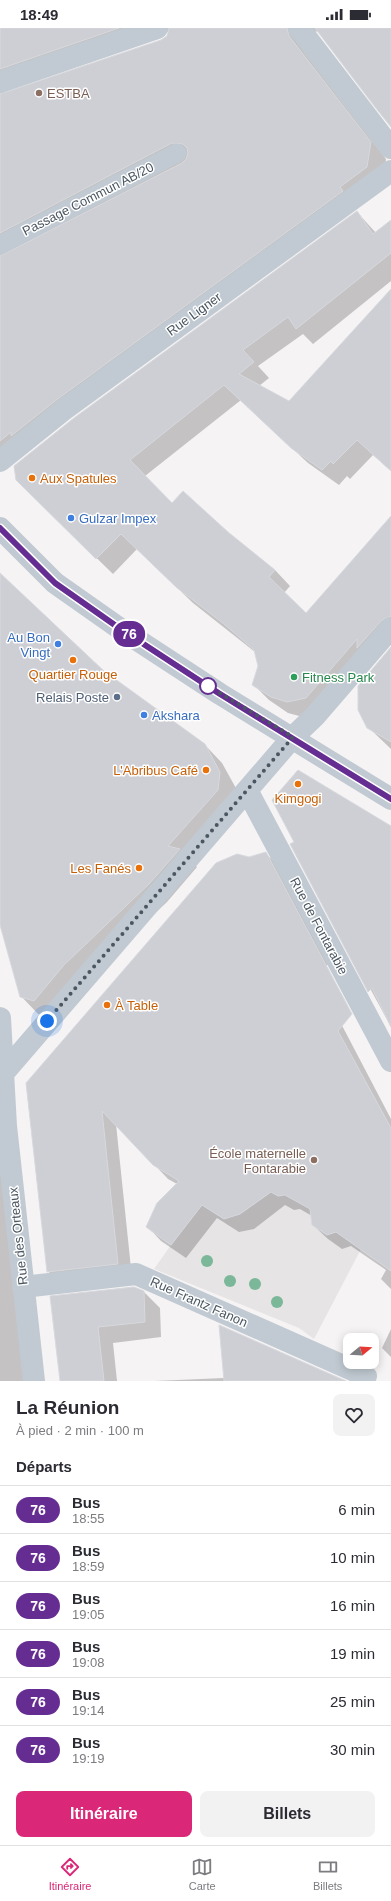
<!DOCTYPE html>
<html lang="fr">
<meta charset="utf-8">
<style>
:root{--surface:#fff;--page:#f2f2f3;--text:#2b2b33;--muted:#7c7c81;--line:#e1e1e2;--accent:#db2777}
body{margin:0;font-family:Helvetica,sans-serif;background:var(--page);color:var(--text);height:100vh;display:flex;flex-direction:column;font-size:15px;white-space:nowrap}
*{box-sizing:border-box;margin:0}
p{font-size:13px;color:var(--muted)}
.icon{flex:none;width:22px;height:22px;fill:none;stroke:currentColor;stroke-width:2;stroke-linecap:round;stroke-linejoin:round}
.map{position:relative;height:1353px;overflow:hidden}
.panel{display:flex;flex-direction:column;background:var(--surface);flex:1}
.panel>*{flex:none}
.badge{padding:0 8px;border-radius:13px;font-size:14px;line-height:26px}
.needle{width:26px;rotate:72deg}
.buttons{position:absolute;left:343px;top:1305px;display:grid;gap:8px}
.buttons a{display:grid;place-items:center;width:36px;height:36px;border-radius:8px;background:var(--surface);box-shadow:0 2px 10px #0003;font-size:20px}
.you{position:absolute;width:20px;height:20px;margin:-10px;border:3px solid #fff;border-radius:50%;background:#1a73e8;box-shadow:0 0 0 6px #1a73e833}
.map>.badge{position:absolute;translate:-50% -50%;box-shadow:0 0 0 2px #fff}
h2{padding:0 16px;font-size:15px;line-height:36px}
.round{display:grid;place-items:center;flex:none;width:42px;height:42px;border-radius:8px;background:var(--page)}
.head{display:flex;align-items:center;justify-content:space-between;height:68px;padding:0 16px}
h1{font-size:19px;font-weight:800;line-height:30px}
.action{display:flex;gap:8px;margin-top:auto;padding:8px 16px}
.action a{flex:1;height:46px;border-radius:8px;background:var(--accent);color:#fff;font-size:16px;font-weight:800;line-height:46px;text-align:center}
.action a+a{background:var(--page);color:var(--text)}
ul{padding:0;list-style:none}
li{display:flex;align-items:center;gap:12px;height:48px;padding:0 16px;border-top:1px solid var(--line)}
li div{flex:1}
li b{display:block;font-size:15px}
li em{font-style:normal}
li .badge{min-width:44px;font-weight:700;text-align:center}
.status{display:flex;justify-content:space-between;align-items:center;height:28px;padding:0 20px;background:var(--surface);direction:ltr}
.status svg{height:11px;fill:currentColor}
.dock{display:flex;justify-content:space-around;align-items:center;height:56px;border-top:1px solid var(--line);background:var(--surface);font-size:11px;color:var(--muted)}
.dock a{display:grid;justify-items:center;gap:2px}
.dock .on{color:var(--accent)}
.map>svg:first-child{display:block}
.education{fill:#e6e4e5}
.shadow{fill:#0003;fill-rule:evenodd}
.building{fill:#cdcfd5;stroke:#d7d9de}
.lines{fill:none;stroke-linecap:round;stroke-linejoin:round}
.lane{stroke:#c1cad2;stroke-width:19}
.street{stroke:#c1cad2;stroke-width:22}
.tree{fill:#7bb799}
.line-casing{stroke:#fff;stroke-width:9}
.line{stroke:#652d91;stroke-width:6}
.walk{stroke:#4a5661;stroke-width:4;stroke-dasharray:0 7.2}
.education-dot{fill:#8d6e63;stroke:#fff;stroke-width:1.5}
.food-dot{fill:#e8710a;stroke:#fff;stroke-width:1.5}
.shop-dot{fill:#3f7fe0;stroke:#fff;stroke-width:1.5}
.leisure-dot{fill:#2e9e5b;stroke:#fff;stroke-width:1.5}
.stop-dot{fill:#fff;stroke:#652d91;stroke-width:2}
.service-dot{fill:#5c6f8a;stroke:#fff;stroke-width:1.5}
.labels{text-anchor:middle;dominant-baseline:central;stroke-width:3;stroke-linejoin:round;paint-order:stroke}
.education-label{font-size:13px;fill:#785e54;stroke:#fff;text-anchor:start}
.street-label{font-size:13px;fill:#4a5661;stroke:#fff}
.food-label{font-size:13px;fill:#c56008;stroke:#fff;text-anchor:start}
.shop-label{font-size:13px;fill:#366cbe;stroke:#fff;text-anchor:start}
.leisure-label{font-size:13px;fill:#27864d;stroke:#fff;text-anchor:start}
.service-label{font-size:13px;fill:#4e5e75;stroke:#fff;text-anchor:end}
</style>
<div class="status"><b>18:49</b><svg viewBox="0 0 49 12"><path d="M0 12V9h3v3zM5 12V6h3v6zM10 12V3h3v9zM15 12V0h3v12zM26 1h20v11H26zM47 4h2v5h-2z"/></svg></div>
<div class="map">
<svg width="391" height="1353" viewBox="0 0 391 1353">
<rect width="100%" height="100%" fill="#f5f3f3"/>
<path class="education" d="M338 1002 351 1027 361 1221 314 1311 299 1300 154 1241 173 1214Z"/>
<path class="shadow" d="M0 0H391V97L319 4 313 3 304 24 386 131 383 155 0 436ZM170 3 167 9 162 13 3 67 6 61 12 58Z
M357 184 376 205 391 193V253L313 316 303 306 258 338 269 350 259 358 289 375 391 262V443L373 427 350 451 347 448 339 457 308 435 241 372 145 448 173 476 228 505 275 542 290 558 284 565 306 586 391 489V606L303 689 288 685 269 672 253 656 259 638 255 624 193 575 137 521 113 546 33 468Z
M0 547 104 644 205 717 222 735 237 762 189 831 197 839 167 874 81 955 51 989 38 986 21 968 0 894Z
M391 627V721L368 699Z
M391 799V999L344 912Z
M265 825 280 839 331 935 314 944 391 1091V1261L381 1251 386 1242 351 1218 342 1221 328 1211 313 1197 312 1188 300 1181 294 1182 285 1177 254 1201 239 1204 217 1190 186 1230 161 1213 147 1198 177 1156 168 1151 116 1096 132 1250 63 1258 48 1243 27 1055 249 830Z
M0 1119 26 1353H0Z
M144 1264 160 1280 161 1309 113 1315 117 1353H61L51 1269Z
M391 1301V1329L382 1320Z
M224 1350 344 1353H154Z"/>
<path class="building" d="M0 0H119L0 41Z
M169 0H287L289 8 371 114 367 139 340 159 343 163 59 370 11 408V404L0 413V228L182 135 186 131 188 125 187 120 183 116 172 115 0 205V66L161 12 167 8Z
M315 0H391V99L375 79Z
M357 183 373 206 391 192V225L296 301 288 289 243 322 254 334 239 346 289 373 391 261V443L357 412 333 436 331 433 322 442 291 420 224 357 130 432 172 475 183 463 228 504 275 542 269 549 306 585 391 488V588L382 592 357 620V611L306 670 287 674 271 669 252 657 258 638 254 622 224 596 176 559 121 506 96 531 16 452 14 438 74 390Z
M0 545 104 643 205 716 220 744 218 762 168 818 180 821 149 856 64 937 34 973 20 969 0 897Z
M391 619V714L367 700 358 682V658Z
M298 742 391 798V999L372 960 368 964 290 816 294 814 272 772Z
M266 824 352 986 338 1003 391 1100V1243L336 1204 327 1207 312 1197 310 1181 285 1167 278 1168 271 1164 240 1186 224 1191 202 1177 171 1217 146 1199 157 1175 179 1153 153 1137 102 1083 118 1236 47 1244 26 1055 216 835 237 826 249 829Z
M134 1259 144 1263 145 1294 98 1299 104 1353H60L50 1268Z
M219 1297 346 1353H224Z"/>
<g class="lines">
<path class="lane" d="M0 217 177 125"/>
<path class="street" d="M299 0 391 120
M0 54 157 0
M0 433 66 380 391 143
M0 500 55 555 119 600 220 666 391 771
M248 764 391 1033
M0 990 6 1098 34 1353
M0 1049 293 709 315 688 391 600
M23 1259 136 1246 366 1348"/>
</g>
<g class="tree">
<circle cx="207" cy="1233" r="6"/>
<circle cx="230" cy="1253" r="6"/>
<circle cx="255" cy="1256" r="6"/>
<circle cx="277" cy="1274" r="6"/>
</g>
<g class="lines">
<defs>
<path id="line" d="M0 500 55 555 119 600 220 666 391 771"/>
</defs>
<use href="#line" class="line-casing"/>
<use href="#line" class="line"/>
<path class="walk" d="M47 993 293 709 208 658"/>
</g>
<g class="education-dot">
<circle cx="39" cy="65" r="4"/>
<circle cx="314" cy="1132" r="4"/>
</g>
<g class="food-dot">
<circle cx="32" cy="450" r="4"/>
<circle cx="73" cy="632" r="4"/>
<circle cx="206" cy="742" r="4"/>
<circle cx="298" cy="756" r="4"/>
<circle cx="139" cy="840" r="4"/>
<circle cx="107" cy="977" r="4"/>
</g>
<g class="shop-dot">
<circle cx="71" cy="490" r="4"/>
<circle cx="58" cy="616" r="4"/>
<circle cx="144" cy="687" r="4"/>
</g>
<circle class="leisure-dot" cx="294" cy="649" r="4"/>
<circle class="stop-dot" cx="208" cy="658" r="8"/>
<circle class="service-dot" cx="117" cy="669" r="4"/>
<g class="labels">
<g class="education-label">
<text x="47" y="65">ESTBA</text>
<text x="306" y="1125" text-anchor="end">École maternelle<tspan x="306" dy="15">Fontarabie</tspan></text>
</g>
<g class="street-label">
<text transform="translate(88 171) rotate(-27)">Passage Commun AB/20</text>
<text transform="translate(194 286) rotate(-36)">Rue Ligner</text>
<text transform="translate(319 898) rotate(62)">Rue de Fontarabie</text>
<text transform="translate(18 1208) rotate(-96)">Rue des Orteaux</text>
<text transform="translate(199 1274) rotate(24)">Rue Frantz Fanon</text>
</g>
<g class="food-label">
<text x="40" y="450">Aux Spatules</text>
<text x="73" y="646" text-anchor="middle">Quartier Rouge</text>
<text x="198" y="742" text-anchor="end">L'Abribus Café</text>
<text x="298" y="770" text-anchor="middle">Kimgogi</text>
<text x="131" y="840" text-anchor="end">Les Fanés</text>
<text x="115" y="977">À Table</text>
</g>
<g class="shop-label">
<text x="79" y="490">Gulzar Impex</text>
<text x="50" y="609" text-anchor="end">Au Bon<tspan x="50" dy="15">Vingt</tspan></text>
<text x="152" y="687">Akshara</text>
</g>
<g class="leisure-label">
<text x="302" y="649">Fitness Park</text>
</g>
<g class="service-label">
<text x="109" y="669">Relais Poste</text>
</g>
</g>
</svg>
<div class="buttons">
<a><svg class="needle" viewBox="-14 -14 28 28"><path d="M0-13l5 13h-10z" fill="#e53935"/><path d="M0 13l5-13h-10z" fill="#7c7c81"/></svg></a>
</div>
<div class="you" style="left:47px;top:993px"></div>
<b class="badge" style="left:129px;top:606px;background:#652d91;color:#fff">76</b>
</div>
<section class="panel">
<div class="head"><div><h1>La Réunion</h1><p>À pied · 2 min · 100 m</p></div><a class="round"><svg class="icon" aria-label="heart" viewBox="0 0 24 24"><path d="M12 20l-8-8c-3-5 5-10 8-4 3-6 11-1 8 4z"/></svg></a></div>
<h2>Départs</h2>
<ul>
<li><span class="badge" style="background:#652d91;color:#fff">76</span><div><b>Bus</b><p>18:55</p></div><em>6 min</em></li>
<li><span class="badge" style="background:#652d91;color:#fff">76</span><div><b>Bus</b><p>18:59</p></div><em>10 min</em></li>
<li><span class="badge" style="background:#652d91;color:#fff">76</span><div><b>Bus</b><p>19:05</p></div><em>16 min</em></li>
<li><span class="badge" style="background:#652d91;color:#fff">76</span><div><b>Bus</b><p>19:08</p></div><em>19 min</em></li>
<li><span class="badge" style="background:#652d91;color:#fff">76</span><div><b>Bus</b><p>19:14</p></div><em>25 min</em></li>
<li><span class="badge" style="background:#652d91;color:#fff">76</span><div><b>Bus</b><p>19:19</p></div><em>30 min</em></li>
</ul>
<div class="action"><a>Itinéraire</a><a>Billets</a></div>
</section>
<nav class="dock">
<a class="on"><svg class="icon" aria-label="directions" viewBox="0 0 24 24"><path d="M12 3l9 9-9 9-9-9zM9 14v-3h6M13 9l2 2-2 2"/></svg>Itinéraire</a>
<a><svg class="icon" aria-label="map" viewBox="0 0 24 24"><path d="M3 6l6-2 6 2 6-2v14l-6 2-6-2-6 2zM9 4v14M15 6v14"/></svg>Carte</a>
<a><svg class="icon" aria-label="tickets" viewBox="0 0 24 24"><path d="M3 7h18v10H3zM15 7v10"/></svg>Billets</a>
</nav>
